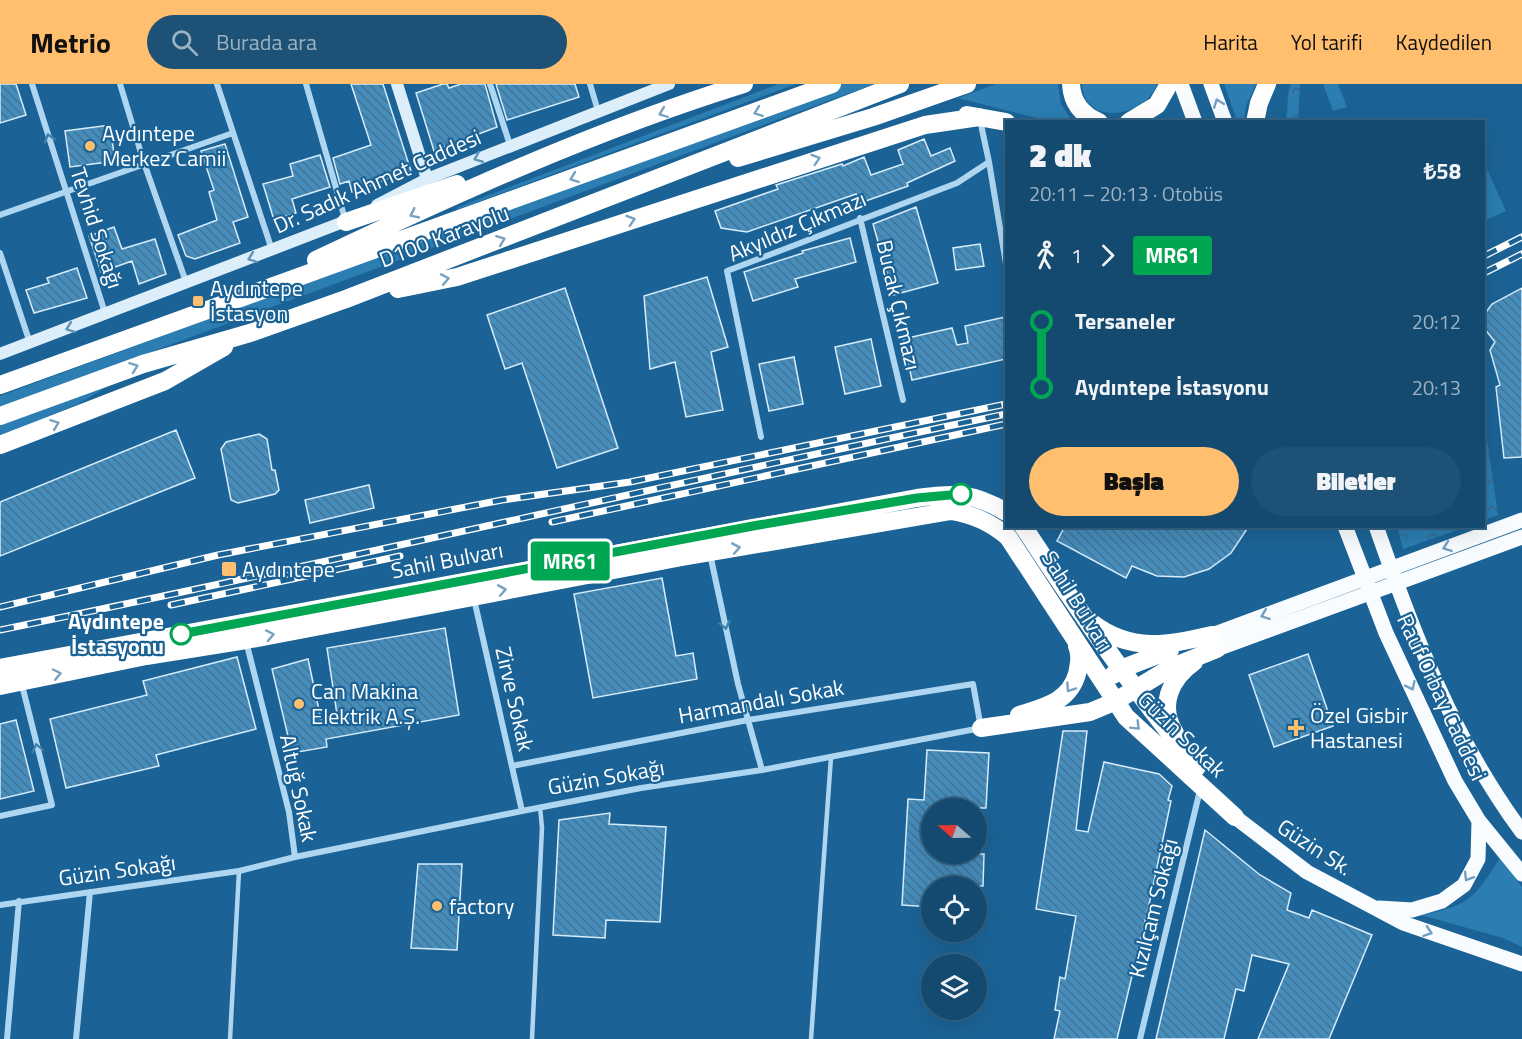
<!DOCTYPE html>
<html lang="tr">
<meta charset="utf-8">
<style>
:root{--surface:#144a70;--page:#1d5175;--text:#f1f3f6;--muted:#9db3c3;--line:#336283;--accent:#ffbf6e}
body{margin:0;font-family:"Titillium Web",sans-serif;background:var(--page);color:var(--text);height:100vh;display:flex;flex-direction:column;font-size:22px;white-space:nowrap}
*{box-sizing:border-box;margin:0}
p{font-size:20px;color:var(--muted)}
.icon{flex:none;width:33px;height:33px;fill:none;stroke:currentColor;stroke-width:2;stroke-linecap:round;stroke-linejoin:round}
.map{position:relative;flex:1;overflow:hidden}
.side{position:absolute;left:1005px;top:36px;width:480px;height:408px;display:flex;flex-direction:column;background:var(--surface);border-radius:0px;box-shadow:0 6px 24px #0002,0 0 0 2px var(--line)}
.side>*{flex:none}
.badge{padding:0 12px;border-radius:4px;font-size:21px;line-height:39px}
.needle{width:39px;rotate:290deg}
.tools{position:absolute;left:921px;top:714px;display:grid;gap:12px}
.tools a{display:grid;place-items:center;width:66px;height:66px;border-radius:50%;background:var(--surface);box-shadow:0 6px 24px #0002,0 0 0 2px var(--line);font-size:30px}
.map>.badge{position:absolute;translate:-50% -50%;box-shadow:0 0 0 3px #fff}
.legs{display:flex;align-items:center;gap:9px;height:66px;padding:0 24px;font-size:20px}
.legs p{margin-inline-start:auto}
.summary{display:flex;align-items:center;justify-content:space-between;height:102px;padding:0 24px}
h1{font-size:33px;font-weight:800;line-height:45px}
.action{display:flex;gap:12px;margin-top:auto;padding:12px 24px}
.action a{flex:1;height:69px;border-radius:36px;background:var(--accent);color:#111;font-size:24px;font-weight:800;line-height:69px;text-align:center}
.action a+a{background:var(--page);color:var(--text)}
ul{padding:0 24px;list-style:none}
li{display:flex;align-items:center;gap:21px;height:66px;font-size:22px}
li i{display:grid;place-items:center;width:9px;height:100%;margin:0 8px;background:currentColor}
li i::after{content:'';width:15px;height:15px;margin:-8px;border:4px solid;border-radius:50%;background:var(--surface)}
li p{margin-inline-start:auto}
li:first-child i{background:linear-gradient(#0000 50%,currentColor 0)}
li:last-child i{background:linear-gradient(currentColor 50%,#0000 0)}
header{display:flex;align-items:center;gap:36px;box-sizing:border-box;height:84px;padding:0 30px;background:var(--accent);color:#111}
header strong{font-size:28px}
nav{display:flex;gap:33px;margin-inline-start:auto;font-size:21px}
.search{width:420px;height:54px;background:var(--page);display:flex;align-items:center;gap:15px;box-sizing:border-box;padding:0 21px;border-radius:33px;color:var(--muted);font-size:22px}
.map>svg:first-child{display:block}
.green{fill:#2b7db2}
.forest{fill:url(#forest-crowns)}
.building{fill:url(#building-back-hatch);stroke:#d6ecfb;stroke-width:1.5}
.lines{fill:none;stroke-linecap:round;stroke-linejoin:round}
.lane{stroke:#afd6f0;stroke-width:4.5}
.street{stroke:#afd6f0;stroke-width:6}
.secondary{stroke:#ddeefb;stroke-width:12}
.primary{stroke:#f8fcff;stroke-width:15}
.highway{stroke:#fff;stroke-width:18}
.rail-casing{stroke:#fff;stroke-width:7}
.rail{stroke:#1b6396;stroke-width:4.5;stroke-dasharray:14;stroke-linecap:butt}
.oneway{stroke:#73a0c0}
.oneway2{stroke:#76a1c0}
.oneway3{stroke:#4080ac}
.oneway4{stroke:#5f94b9}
.line-1-casing{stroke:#fff;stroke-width:14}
.line-1{stroke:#00a651;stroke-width:9}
.poi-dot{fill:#ffbf6e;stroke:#1b6396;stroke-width:2}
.stop-1-dot{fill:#fff;stroke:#00a651;stroke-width:3}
.labels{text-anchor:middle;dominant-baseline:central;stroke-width:4.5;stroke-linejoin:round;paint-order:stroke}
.poi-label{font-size:22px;fill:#fff;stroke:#1b6396;text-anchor:start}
.street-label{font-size:22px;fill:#fff;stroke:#1b6396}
.stop-label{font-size:22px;font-weight:bold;fill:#fff;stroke:#1b6396;text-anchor:end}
</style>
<header>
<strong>Metrio</strong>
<div class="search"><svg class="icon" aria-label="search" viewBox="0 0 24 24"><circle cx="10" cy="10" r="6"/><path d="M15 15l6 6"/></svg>Burada ara</div>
<nav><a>Harita</a><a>Yol tarifi</a><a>Kaydedilen</a></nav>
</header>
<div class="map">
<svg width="1522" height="955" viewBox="0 0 1522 955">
<defs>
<pattern id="forest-crowns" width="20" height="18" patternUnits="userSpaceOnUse" patternTransform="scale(1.5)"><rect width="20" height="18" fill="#2b7db2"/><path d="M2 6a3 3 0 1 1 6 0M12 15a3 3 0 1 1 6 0" fill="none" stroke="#3a6784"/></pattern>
<pattern id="building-back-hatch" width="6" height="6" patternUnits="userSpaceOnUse" patternTransform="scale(1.5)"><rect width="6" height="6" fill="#448dbd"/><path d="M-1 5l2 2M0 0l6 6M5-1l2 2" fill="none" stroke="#477390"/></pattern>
</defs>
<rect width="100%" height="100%" fill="#1b6396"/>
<path class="green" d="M778 0H796L456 126 458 123Z
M842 0H874L0 324V312Z
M996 0H1058L1061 20 1072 37H1048L958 14Z
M1082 0H1157C1146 33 1084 44 1082 0Z
M1224 0H1256L1246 22 1244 37H1237Z
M1323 0H1338L1347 23 1333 27Z
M1487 85 1506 127 1484 137V86Z
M115 298 78 320 0 353V340Z
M1500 774 1522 803V863L1503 854 1421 831C1471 821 1473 815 1500 774Z"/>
<path class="forest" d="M1291 0H1300L1298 37H1285C1290 23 1285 15 1291 0Z
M1484 336 1498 431 1484 436Z
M1397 442H1466V443L1403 465Z"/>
<path class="building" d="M0 0H16L26 31 0 39Z
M351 0H383L411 87 352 108 349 97 340 100 333 74 371 61Z
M443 0H447L449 4 461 0H485L497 43 434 67 416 9Z
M496 0H575L579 13 507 36Z
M110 41 115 77 70 83 65 47Z
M924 55 931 72 950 64 955 77 907 99 908 102 860 119 856 110 747 148 721 144 715 127 778 105 776 101 842 80 843 82 864 73 871 91 903 80 898 66Z
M225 60 248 133 233 138 240 159 195 175 186 172 178 151 217 136 209 108 214 106 201 67Z
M320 71 330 103 292 115 296 129 274 136 263 100 293 92 290 80Z
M916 123 938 199 893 211 873 140Z
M114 143 122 165 155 155 166 190 139 200 132 177 101 188 89 152Z
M850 154 856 178 795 195 798 203 753 217 744 188 803 169 802 167Z
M980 160 984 182 956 186 953 164Z
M77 184 87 214 34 229 26 206 49 199 47 194Z
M707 193 728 263 711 268 723 326 686 333 675 278 650 285 644 212Z
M565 204 618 364 557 384 522 279 505 285 487 231Z
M1522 204V373L1504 374 1496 303 1500 301 1490 266 1495 258 1484 244V231L1492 220Z
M1005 233 1006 275 912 296 903 255 952 244 957 261 968 259 965 242Z
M871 255 881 302 845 310 835 263Z
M794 273 803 320 769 327 759 280Z
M176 346 195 394 0 472V418Z
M259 350 267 355 272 386H275L279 406 275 410 238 419 231 416 221 365 226 358Z
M369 401 374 424 310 439 305 416Z
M1065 442H1249L1231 469 1209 485 1184 493 1157 492 1132 482 1126 494 1057 457Z
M662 494 676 572 693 569 697 595 593 614 574 510Z
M445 544 459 631 326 655 327 663 292 669 272 585 308 575 322 640 338 637 327 564Z
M1308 570 1333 642 1274 663 1249 591Z
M237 573 256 645 156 671 159 682 66 704 50 635 147 611 143 597Z
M16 636 34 707 0 715V640Z
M1063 647H1087L1076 746 1088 748 1104 678 1159 690 1172 702 1168 716 1171 717 1151 812 1117 955H1054L1060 927 1055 926 1060 893 1065 895 1076 832 1036 825Z
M927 666 989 669 986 724H932V770H984L983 802H932V823L902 821 908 715 924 716Z
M610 729 609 740 666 743 660 838 606 836 605 854 553 851 559 736Z
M1205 746 1260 791 1291 809 1287 826 1309 834 1312 826 1372 851 1329 955H1258L1289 880 1252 871 1244 907 1236 905 1224 955H1156Z
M418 780H462L457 866 411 864Z"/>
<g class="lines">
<path class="lane" d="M230 955 239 787
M532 955 542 744 540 723
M811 955 831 673"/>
<path class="street" d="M32 0 105 229
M120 0 144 79 186 198
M217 0 272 166
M306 0 345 135
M490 0 510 61
M590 0 598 27
M989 78 1006 180
M0 131 233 49
M860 134 903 316
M0 169 30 259
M761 353 727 187 957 99 989 78 980 36
M710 470 738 600 762 686
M474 515 522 727
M246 557 289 728 295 773
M0 732 52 721 22 601
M0 821 239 787 295 773 522 727 641 704 762 686 981 644 973 600 748 636 512 682
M7 955 19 817
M76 955 90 808
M1140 955 1200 706"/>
<path class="secondary" d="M397 0 427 95
M377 121 427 95 669 0
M0 270 351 135"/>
<path class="primary" d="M1181 0 1195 38
M1211 0 1225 38
M1345 442 1386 549 1455 697 1479 737 1522 790
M1376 442C1414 551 1453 655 1522 748
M1212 551 1522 436
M1217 565 1522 453
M1235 733 1307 788 1403 839 1522 880
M1379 824 1412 826 1442 817 1464 801 1478 775 1479 737"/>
<path class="highway" d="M1071 0C1072 19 1082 31 1099 38
M967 31 1006 38
M1129 38 1157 21 1169 0
M1255 38 1259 19 1267 0
M738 74 873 33 967 0
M346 138 457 100
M316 176C455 110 596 46 744 0
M398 205 457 193 925 41 979 33
M0 301 832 0
M0 332 143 280 250 249 346 215 900 0
M0 361 165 297 224 263
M1023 442C1077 525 1133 606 1197 683
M1092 539C1131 569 1168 561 1212 551
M0 584 917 414C954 409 973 408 1006 428
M1113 591 1121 585 1170 566
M0 602 146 572 246 556 682 473 951 427C974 431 990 438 1008 453L1126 633 1235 733
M1019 631C1044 623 1069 618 1077 590 1079 580 1081 571 1077 562
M981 644 1090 628 1114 618 1172 583 1217 565
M1175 649C1158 622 1170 595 1194 578"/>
<defs>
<path id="rail" d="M1484 172 1522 153
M1484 189 1522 170
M552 438 1006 340
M171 521 400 472
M0 523 218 471 502 416 630 398 1006 320
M0 546C336 478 670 399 1006 330"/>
</defs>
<use href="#rail" class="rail-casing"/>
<use href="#rail" class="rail"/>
</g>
<defs><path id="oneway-chevron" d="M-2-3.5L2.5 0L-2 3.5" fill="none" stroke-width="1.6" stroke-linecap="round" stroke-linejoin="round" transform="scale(1.5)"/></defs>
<g class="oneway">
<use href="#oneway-chevron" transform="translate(1218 19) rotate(-111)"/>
<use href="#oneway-chevron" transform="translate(1447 463) rotate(160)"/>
<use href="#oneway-chevron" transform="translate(1265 531) rotate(159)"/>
<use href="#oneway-chevron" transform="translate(1411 602) rotate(65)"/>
<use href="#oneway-chevron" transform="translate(1468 793) rotate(121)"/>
<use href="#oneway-chevron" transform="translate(1428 848) rotate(19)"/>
</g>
<g class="oneway2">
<use href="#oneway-chevron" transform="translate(758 28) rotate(160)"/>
<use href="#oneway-chevron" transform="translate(663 29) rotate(159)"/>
<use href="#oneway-chevron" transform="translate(816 75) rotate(-18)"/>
<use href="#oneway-chevron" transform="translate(574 94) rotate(160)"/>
<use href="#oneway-chevron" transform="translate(414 130) rotate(154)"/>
<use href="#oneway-chevron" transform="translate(631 136) rotate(-18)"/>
<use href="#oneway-chevron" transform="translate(501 156) rotate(-21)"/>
<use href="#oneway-chevron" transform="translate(445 195) rotate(-11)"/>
<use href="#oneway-chevron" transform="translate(134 283) rotate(-20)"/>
<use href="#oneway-chevron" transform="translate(55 340) rotate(-21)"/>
<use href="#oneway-chevron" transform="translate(736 464) rotate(-10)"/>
<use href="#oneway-chevron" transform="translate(502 506) rotate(-10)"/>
<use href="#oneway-chevron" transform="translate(270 551) rotate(-11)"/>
<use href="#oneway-chevron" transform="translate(57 590) rotate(-12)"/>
<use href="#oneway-chevron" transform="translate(1070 604) rotate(124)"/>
<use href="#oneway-chevron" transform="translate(1136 642) rotate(45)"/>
</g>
<g class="oneway3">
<use href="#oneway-chevron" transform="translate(49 54) rotate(-108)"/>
<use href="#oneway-chevron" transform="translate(725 541) rotate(78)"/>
<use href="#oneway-chevron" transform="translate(37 664) rotate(-104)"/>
</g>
<g class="oneway4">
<use href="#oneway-chevron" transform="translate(478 74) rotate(158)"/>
<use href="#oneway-chevron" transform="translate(252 174) rotate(159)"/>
<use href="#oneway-chevron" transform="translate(70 244) rotate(159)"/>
</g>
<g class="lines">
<defs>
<path id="line-1" d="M181 550 753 442 917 414 961 410"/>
</defs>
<use href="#line-1" class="line-1-casing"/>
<use href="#line-1" class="line-1"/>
</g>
<g class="poi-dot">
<circle cx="90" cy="62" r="6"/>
<rect x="192" y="211" width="12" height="12" rx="3"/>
<rect x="221" y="477" width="16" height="16" rx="3"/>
<circle cx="299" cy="620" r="6"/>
<path d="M1293 635h6v6h6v6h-6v6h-6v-6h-6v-6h6z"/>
<circle cx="437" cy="822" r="6"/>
</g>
<g class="stop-1-dot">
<circle cx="961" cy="410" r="10"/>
<circle cx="181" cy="550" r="10"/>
</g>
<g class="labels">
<g class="poi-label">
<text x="102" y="49">Aydıntepe<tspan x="102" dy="25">Merkez Camii</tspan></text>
<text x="210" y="204">Aydıntepe<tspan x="210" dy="25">İstasyon</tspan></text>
<text x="242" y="485">Aydıntepe</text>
<text x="311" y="607">Can Makina<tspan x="311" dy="25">Elektrik A.Ş.</tspan></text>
<text x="1310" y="631">Özel Gisbir<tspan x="1310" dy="25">Hastanesi</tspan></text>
<text x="449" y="822">factory</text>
</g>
<g class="street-label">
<text transform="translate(377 97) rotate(-24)">Dr. Sadık Ahmet Caddesi</text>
<text transform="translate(797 142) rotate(-23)">Akyıldız Çıkmazı</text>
<text transform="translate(97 144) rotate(72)">Tevhid Sokağı</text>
<text transform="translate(444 152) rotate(-21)">D100 Karayolu</text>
<text transform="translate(899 221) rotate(77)">Bucak Çıkmazı</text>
<text transform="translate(447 476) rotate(-11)">Sahil Bulvarı</text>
<text transform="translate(1078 517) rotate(58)">Sahil Bulvarı</text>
<text transform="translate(1442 613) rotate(65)">Rauf Orbay Caddesi</text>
<text transform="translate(515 615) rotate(77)">Zirve Sokak</text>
<text transform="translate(761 617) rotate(-10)">Harmandalı Sokak</text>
<text transform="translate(1182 650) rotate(44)">Güzin Sokak</text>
<text transform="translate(606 693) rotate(-10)">Güzin Sokağı</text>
<text transform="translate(299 704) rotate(78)">Altuğ Sokak</text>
<text transform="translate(1315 763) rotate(33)">Güzin Sk.</text>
<text transform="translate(117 786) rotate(-8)">Güzin Sokağı</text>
<text transform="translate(1153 824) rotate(-76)">Kızılçam Sokağı</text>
</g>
<g class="stop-label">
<text x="164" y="537">Aydıntepe<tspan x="164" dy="25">İstasyonu</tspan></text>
</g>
</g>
</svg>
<div class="tools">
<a><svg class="needle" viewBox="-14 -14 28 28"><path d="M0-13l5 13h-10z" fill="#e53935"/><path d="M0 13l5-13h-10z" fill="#9db3c3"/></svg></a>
<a><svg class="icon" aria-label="locate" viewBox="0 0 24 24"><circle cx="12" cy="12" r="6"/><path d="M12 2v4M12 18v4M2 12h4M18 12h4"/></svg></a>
<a><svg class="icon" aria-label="layers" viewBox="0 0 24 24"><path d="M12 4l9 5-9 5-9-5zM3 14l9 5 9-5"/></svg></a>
</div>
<b class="badge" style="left:570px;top:477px;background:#00a651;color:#fff">MR61</b>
<section class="side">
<div class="summary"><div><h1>2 dk</h1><p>20:11 – 20:13 · Otobüs</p></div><b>₺58</b></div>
<div class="legs"><svg class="icon" aria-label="walk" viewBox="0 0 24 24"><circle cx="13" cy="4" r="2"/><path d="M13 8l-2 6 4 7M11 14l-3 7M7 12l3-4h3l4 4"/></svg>1<svg class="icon" aria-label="forward" viewBox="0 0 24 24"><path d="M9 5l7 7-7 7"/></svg><b class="badge" style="background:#00a651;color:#fff">MR61</b></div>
<ul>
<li><i style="color:#00a651"></i><b>Tersaneler</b><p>20:12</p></li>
<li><i style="color:#00a651"></i><b>Aydıntepe İstasyonu</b><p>20:13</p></li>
</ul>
<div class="action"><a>Başla</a><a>Biletler</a></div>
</section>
</div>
